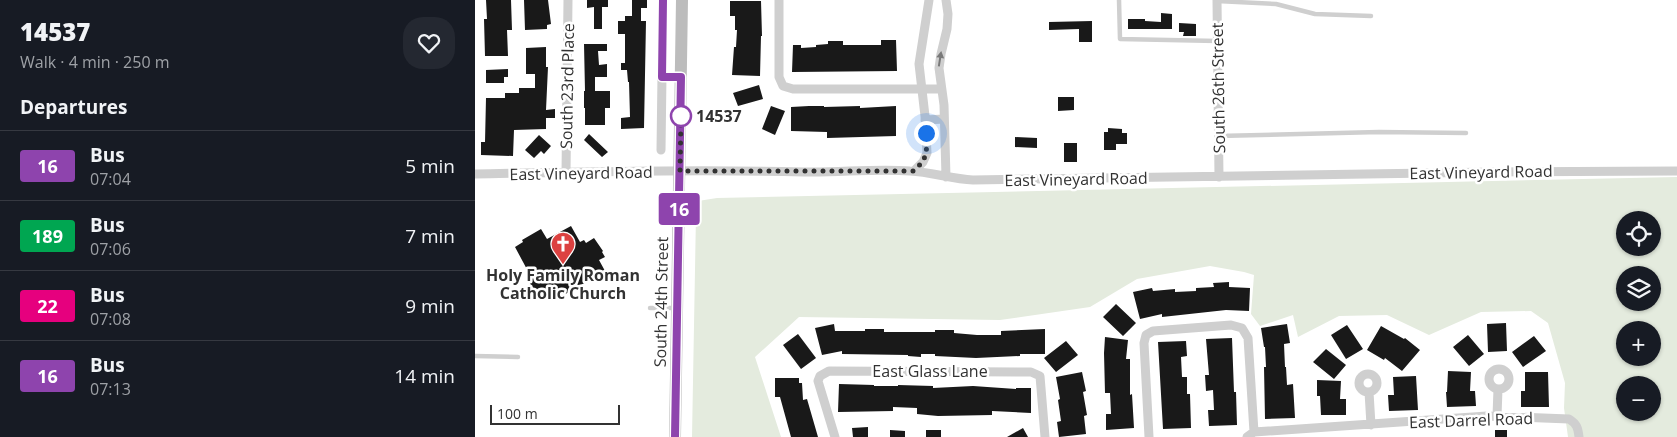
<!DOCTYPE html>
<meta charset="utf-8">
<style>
:root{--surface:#171b24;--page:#242831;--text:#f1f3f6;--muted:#9ea1a6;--line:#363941}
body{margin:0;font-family:"Open Sans",sans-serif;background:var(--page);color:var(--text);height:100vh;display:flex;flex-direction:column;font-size:19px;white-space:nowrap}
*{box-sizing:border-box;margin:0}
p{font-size:16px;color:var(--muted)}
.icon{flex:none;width:28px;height:28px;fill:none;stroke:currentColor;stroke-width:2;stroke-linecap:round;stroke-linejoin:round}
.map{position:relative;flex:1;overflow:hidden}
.details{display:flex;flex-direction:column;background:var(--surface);width:475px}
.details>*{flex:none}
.badge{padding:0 10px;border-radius:4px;font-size:18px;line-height:32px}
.tools{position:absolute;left:1141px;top:211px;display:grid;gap:10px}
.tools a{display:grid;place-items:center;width:45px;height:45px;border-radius:50%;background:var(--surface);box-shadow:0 1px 4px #0004;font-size:25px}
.scale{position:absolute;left:15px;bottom:12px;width:130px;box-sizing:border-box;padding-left:5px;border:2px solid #323232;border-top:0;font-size:14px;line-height:18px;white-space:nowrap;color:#323232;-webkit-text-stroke:4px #fff;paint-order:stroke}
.you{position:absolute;width:25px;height:25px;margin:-12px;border:4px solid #fff;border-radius:50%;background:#1a73e8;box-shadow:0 0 0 8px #1a73e833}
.map>.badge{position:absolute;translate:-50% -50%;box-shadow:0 0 0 2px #fff}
h2{padding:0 20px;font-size:19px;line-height:45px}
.round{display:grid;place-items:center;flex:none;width:52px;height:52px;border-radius:20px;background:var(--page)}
.overview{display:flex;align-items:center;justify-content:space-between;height:85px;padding:0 20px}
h1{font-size:24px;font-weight:800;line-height:38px}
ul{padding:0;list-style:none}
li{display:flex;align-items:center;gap:15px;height:70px;padding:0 20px;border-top:1px solid var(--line)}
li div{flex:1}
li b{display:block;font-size:19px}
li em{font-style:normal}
li .badge{min-width:55px;font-weight:700;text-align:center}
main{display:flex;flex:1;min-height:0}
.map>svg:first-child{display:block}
.green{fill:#e4ebde;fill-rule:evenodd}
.building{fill:#191919}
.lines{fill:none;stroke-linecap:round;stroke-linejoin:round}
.service{stroke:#cfcfcf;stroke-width:4.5}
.minor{stroke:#cfcfcf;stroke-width:9}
.secondary{stroke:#bcbcbc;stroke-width:12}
.oneway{fill:#797979}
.line-casing{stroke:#fff;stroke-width:11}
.line{stroke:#8e44ad;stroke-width:8}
.walk{stroke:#323232;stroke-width:5;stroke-dasharray:0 9}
.stop-dot{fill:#fff;stroke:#8e44ad;stroke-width:2.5}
.labels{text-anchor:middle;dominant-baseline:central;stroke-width:5;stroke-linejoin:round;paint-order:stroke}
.street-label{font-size:16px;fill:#323232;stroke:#fff}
.stop-label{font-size:16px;font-weight:bold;fill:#323232;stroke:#fff;text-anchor:start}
.poi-label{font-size:16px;font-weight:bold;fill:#323232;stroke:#fff}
</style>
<main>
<section class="details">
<div class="overview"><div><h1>14537</h1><p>Walk · 4 min · 250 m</p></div><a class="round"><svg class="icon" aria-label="heart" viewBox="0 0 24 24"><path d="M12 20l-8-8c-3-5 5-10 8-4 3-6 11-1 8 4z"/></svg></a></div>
<h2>Departures</h2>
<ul>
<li><span class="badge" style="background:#8e44ad;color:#fff">16</span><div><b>Bus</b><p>07:04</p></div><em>5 min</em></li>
<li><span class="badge" style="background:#00a651;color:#fff">189</span><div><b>Bus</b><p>07:06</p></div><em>7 min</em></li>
<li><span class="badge" style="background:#e6007e;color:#fff">22</span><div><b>Bus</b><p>07:08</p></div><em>9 min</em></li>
<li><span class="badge" style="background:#8e44ad;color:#fff">16</span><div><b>Bus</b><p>07:13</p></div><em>14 min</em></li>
</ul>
</section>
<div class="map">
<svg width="1202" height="437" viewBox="0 0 1202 437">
<rect width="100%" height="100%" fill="#fff"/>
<path class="green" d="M1202 177V437H1093L1089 408 1090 383 1073 323 1056 311 1006 312 954 335 912 315 864 316 823 337 818 315 785 326 776 314 779 275 769 272 735 266 662 279 615 307 525 320 324 317 280 357 306 437H217L221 214 223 201 242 198ZM1150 220H1178V248H1150ZM1150 275H1178V302H1150ZM1150 330H1178V358H1150ZM1150 385H1178V412H1150Z"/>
<path class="building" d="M11 0H36L37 30H32L33 56H10L9 19H12Z
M49 0H73L76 24 72 25V29L50 30Z
M112 0H133V7H127V29H119V7L112 8Z
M157 0H172V8H166V21H171L169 128 146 129V118L155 117 154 82H153L152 70H146V63H150V34H143V21H150V16H157Z
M255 1H286L287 36H286L285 76 257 75 259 47H261L262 30H260V16H255Z
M686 13 697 14V29H653V19H670V21L686 22Z
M617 21V42H604V29L574 30V22Z
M704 23 721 24V36H708L709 32H704Z
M406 40H421L422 71 317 72 318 45H326V48L341 47V45L353 44V41H368V45H406Z
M109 44H132V51H123L124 65 132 64V77H120V91H135V108H130V125H110V108H109V91H110Z
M71 47V67H73L71 110 80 109V118H71V129L39 130 38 156 6 155V142H10L11 98H30V93H44V88H60V74H51V48Z
M33 69V77H29V83H11V70Z
M284 85 288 99 263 106 258 93Z
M583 97H599V110L583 111Z
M296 106 310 111 300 135 287 129Z
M334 106H349V107L385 106V108L421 106V136L352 138V132L316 131V107Z
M633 128 647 129V133H652V144H641V150H629V132H633Z
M114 134 133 152 127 157 109 140Z
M64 135 76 146 69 154 66 151 59 158 50 150Z
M540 137 562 138V148L540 147Z
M589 143H602V162H589Z
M96 226 105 242 109 240 111 243 119 238 128 251 127 252 130 257 124 260 130 271 87 296 83 289 70 296 67 290 60 294 52 277 55 275 40 247 48 242 47 240 66 229 72 239Z
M754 282V287L775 288 774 311 751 310 687 317V314L665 319 658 292 677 288 678 291 700 289V292L721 291V288L739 287 738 283Z
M641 304 661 323 648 336 628 317Z
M1031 323 1032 351 1013 352 1012 324Z
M359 324 360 331H390V329H409V332H460V330H479V333L502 335H526V331L570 329V354H545V356L501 358 460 356V354H446V357L433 356V355L367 354V351L347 355 340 328Z
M812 324 815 343 809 344 810 367H811L812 385 818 384 820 418 790 419 789 367H791L790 347H789L786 328Z
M872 325 888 349 871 359 856 335Z
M906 326 929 339 930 338 945 350 927 371 910 358 909 360 892 350Z
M323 334 341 358 326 369 308 345Z
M993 335 1009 354 994 366 978 347Z
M1059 336 1071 351 1048 367 1037 352Z
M630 337 653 340 651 359H655V395L657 394 659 428 631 430V414H636L635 393H630L629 353Z
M757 338 759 392H761L762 425 734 426 733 410H739L738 390 731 391 730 375H734L731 339Z
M591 341 603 355 581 372 569 358Z
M711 341 712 356 706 357 707 377H712V394H715L716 428 688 429 683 342Z
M851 349 871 365 859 379 838 362Z
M973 371 996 372 995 391H1000L1001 406 972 407 971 392H972Z
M607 372 611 391 608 392 612 415 609 416 611 434 584 437 582 422 586 421 583 400 585 399 581 377Z
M1050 372H1073L1074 407H1046V391H1050Z
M941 376 943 410 914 411 913 395H919L918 377Z
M300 378H324V383H327L328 400 332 399 343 437H316L305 397H300Z
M842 380 866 381 865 399H871V415H846L845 396H842Z
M364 384 399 385V386H423V385L458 386V388L498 386 541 389V388H556V413L517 411V415L463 416 442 414V408L418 407V411L363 412Z
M393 427V437H378L377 428Z
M548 428 553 437H532Z
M415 430 430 431V437H415Z
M451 430H466V437H451Z
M1020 430H1032V437H1020Z"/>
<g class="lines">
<path class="service" d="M644 0 645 39 742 41
M742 1 801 4 840 14 896 16
M743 136 904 132 991 133
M175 308H201
M0 356 43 357"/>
<path class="minor" d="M304 0V77L308 86 318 89H466
M742 0 744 177
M450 120 469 119
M186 150 188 0
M439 171 448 162 452 153 450 116 444 64 454 0
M91 173 93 0
M0 174C110 172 219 169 329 172 364 173 400 168 435 171 456 172 477 179 498 180L1019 172 1202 171
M471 177 469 105 464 68 466 54 472 29 473 14 471 0
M1014 379a10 10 0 1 1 20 0a10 10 0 1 1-20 0Z
M884 383a9 9 0 1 1 18 0a9 9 0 1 1-18 0Z
M894 392 896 425
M1022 416 1023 389
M360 437 343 381 345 376 354 371 556 372 565 376 570 437
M674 437 669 343 671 335 678 331 756 325 767 328 773 338 779 432
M772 437 779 432 1012 416 1094 419C1102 424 1103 428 1104 437"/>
<path class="secondary" d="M200 437 207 0"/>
</g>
<defs><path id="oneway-solid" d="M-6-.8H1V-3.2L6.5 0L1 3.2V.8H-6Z" transform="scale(1.25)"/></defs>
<use class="oneway" href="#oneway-solid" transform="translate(465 59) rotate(-81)"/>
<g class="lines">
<defs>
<path id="line" d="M188 0 187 77H206L200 437"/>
</defs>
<use href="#line" class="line-casing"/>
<use href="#line" class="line"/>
<path class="walk" d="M206 116 205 171H439C453 157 452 153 451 133"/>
</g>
<defs>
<symbol id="church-pin" viewBox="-11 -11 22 30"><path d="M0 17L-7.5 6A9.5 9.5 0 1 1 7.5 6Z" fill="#dc4140" stroke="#fff"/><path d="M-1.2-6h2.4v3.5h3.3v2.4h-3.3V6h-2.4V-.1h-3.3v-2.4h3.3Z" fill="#fff"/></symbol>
</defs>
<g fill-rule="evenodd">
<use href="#church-pin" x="74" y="230" width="28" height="38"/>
</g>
<circle class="stop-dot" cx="206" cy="116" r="10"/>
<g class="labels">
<g class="street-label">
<text transform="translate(92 86) rotate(-89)">South 23rd Place</text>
<text transform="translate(743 88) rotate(-91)">South 26th Street</text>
<text transform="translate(1006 172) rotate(-1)">East Vineyard Road</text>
<text transform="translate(106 173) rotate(-1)">East Vineyard Road</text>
<text transform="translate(601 179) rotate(-1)">East Vineyard Road</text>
<text transform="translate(186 302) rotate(-89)">South 24th Street</text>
<text x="455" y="371">East Glass Lane</text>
<text transform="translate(996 420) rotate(-2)">East Darrel Road</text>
</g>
<g class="stop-label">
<text x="221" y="116">14537</text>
</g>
<g class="poi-label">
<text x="88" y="275">Holy Family Roman<tspan x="88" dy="18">Catholic Church</tspan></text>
</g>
</g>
</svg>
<div class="tools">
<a><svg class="icon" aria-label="locate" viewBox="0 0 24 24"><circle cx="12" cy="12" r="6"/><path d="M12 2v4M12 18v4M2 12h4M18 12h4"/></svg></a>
<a><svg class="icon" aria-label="layers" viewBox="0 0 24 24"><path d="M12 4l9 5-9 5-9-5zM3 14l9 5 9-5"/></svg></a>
<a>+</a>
<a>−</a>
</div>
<div class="scale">100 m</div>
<div class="you" style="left:451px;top:133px"></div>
<b class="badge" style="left:204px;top:209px;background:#8e44ad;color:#fff">16</b>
</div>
</main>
